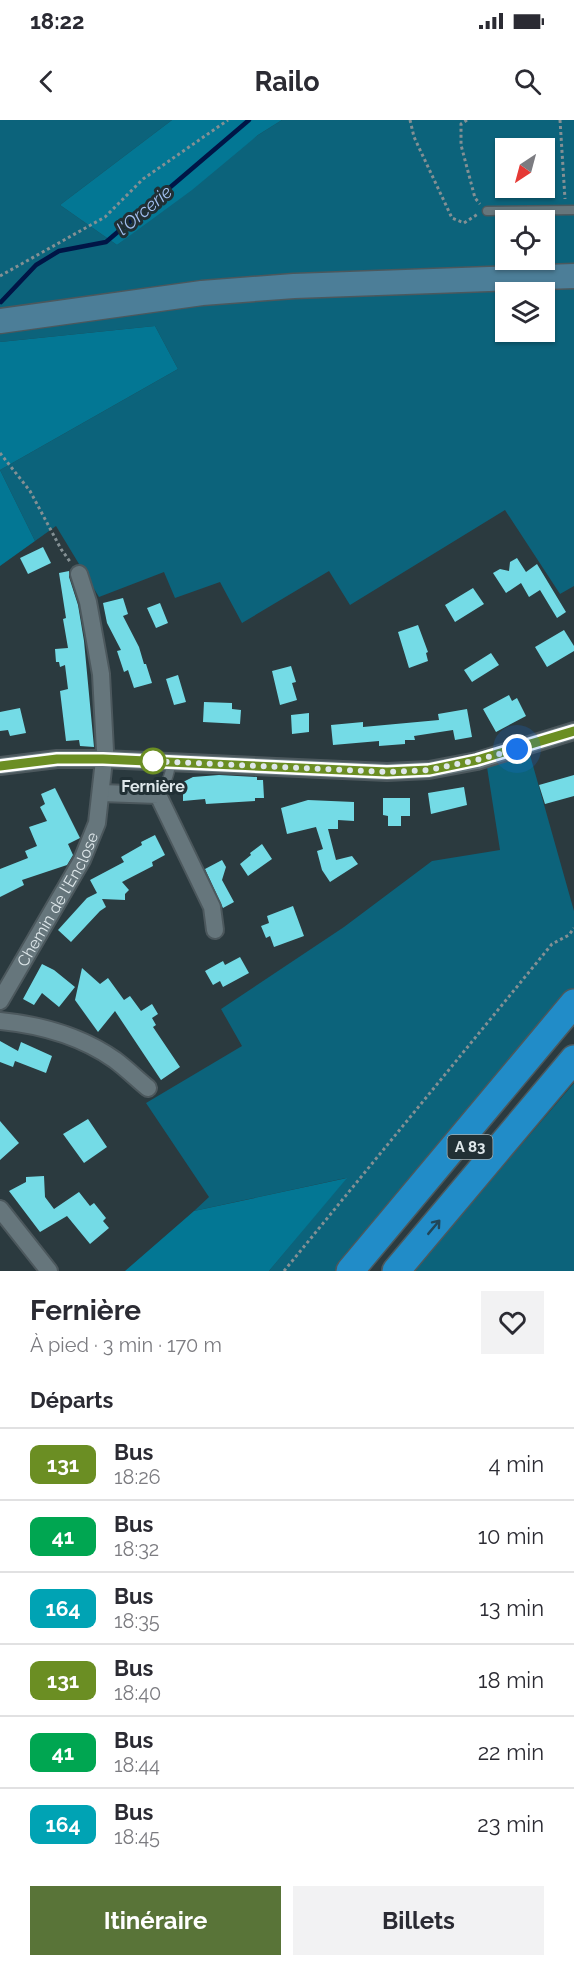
<!DOCTYPE html>
<html lang="fr">
<meta charset="utf-8">
<style>
:root{--surface:#fff;--page:#f2f2f3;--text:#2b2b33;--muted:#7c7c81;--line:#e1e1e2;--accent:#597438}
body{margin:0;font-family:Raleway,sans-serif;background:var(--page);color:var(--text);height:100vh;display:flex;flex-direction:column;font-size:22px;white-space:nowrap}
*{box-sizing:border-box;margin:0}
p{font-size:20px;color:var(--muted)}
.icon{flex:none;width:33px;height:33px;fill:none;stroke:currentColor;stroke-width:2;stroke-linecap:round;stroke-linejoin:round}
.map{position:relative;height:1151px;overflow:hidden}
.side{display:flex;flex-direction:column;background:var(--surface);flex:1}
.side>*{flex:none}
.badge{padding:0 12px;border-radius:9px;font-size:21px;line-height:39px}
.needle{width:39px;rotate:216deg}
.fabs{position:absolute;left:495px;top:18px;display:grid;gap:12px}
.fabs a{display:grid;place-items:center;width:60px;height:60px;border-radius:0px;background:var(--surface);box-shadow:0 2px 4px #0004;font-size:30px}
.you{position:absolute;width:30px;height:30px;margin:-15px;border:4px solid #fff;border-radius:50%;background:#1a73e8;box-shadow:0 0 0 9px #1a73e833}
.map>.badge{position:absolute;translate:-50% -50%;box-shadow:0 0 0 3px #fff}
h2{padding:0 30px;font-size:22px;line-height:54px}
.round{display:grid;place-items:center;flex:none;width:63px;height:63px;border-radius:0px;background:var(--page)}
.overview{display:flex;align-items:center;justify-content:space-between;height:102px;padding:0 30px}
h1{font-size:28px;font-weight:700;line-height:45px}
.cta{display:flex;gap:12px;margin-top:auto;padding:12px 30px}
.cta a{flex:1;height:69px;border-radius:0px;background:var(--accent);color:#fff;font-size:24px;font-weight:700;line-height:69px;text-align:center}
.cta a+a{background:var(--page);color:var(--text)}
ul{padding:0;list-style:none}
li{display:flex;align-items:center;gap:18px;height:72px;padding:0 30px;border-top:2px solid var(--line)}
li div{flex:1}
li b{display:block;font-size:22px}
li em{font-style:normal}
li .badge{min-width:66px;font-weight:700;text-align:center}
.status{display:flex;justify-content:space-between;align-items:center;height:42px;padding:0 30px;background:var(--surface);direction:ltr}
.status svg{height:16px;fill:currentColor}
header{display:flex;justify-content:space-between;align-items:center;height:78px;padding:0 30px;background:var(--surface);font-size:27px;font-weight:700}
.map>svg:first-child{display:block}
.green{fill:#0c637b;fill-rule:evenodd}
.forest{fill:#037794}
.lines{fill:none;stroke-linecap:round;stroke-linejoin:round}
.stream{stroke:#001546;stroke-width:4.5}
.building{fill:#74dbe6}
.service-casing{stroke:#4c585d;stroke-width:11}
.minor-casing{stroke:#4c585d;stroke-width:20}
.secondary-casing{stroke:#4c585d;stroke-width:27}
.trunk-casing{stroke:#4c585d;stroke-width:30}
.path{stroke:#849094;stroke-width:3;stroke-dasharray:3 3;stroke-linecap:butt}
.service{stroke:#66767c;stroke-width:8}
.minor{stroke:#66767c;stroke-width:16}
.secondary{stroke:#4c7e98;stroke-width:24}
.trunk{stroke:#218cc8;stroke-width:27}
.oneway{stroke:#21475a}
.line-casing{stroke:#fff;stroke-width:14}
.line{stroke:#6b8e23;stroke-width:9}
.walk{stroke:#dee7ea;stroke-width:6;stroke-dasharray:0 10.8}
.stop-dot{fill:#fff;stroke:#6b8e23;stroke-width:3}
.labels{text-anchor:middle;dominant-baseline:central;stroke-width:6;stroke-linejoin:round;paint-order:stroke}
.shield{fill:#213035;stroke:#a5b0b4;stroke-width:1.5}
.shield-label{font-size:15px;font-weight:bold;fill:#dee7ea}
.stop-label{font-size:16px;font-weight:bold;fill:#dee7ea;stroke:#213035}
.street-label{font-size:16px;fill:#dee7ea;stroke:#213035}
.water-label{font-size:18px;font-style:italic;fill:#a2bff0;stroke:#213035}
</style>
<div class="status"><b>18:22</b><svg viewBox="0 0 49 12"><path d="M0 12V9h3v3zM5 12V6h3v6zM10 12V3h3v9zM15 12V0h3v12zM26 1h20v11H26zM47 4h2v5h-2z"/></svg></div>
<header><svg class="icon" aria-label="back" viewBox="0 0 24 24"><path d="M15 5l-7 7 7 7"/></svg>Railo<svg class="icon" aria-label="search" viewBox="0 0 24 24"><circle cx="10" cy="10" r="6"/><path d="M15 15l6 6"/></svg></header>
<div class="map">
<svg width="574" height="1151" viewBox="0 0 574 1151">
<rect width="100%" height="100%" fill="#2b3a3f"/>
<path class="green" d="M0 0H172L60 85 117 125 258 15 282 0H574V466L560 474 505 390 350 485 329 451 242 503 220 462 175 478 164 452 99 477 56 406 35 421 0 350 178 249 155 206 0 222ZM506 28H544V68H506ZM506 100H544V140H506ZM506 172H544V212H506Z
M530 635 574 791V868L484 979 338 1151H269L346 1058 194 1091 209 1077 146 983 242 926 221 889 344 807 432 741 500 730 487 647Z
M574 963V1151H414Z"/>
<path class="forest" d="M172 0H282L258 15 192 70 117 125 60 85Z
M155 206 178 249 0 350 35 421 0 446V222Z
M347 1058 269 1151H125L194 1091Z"/>
<g class="lines">
<path class="stream" d="M1 182 36 145 59 131 106 122 249 0"/>
</g>
<path class="building" d="M43 427 51 443 28 454 20 438Z
M517 438 526 452 537 444 566 492 557 498 540 470 529 477 521 463 506 473 493 453 500 449 509 451 510 442Z
M69 451V457L78 485 84 521 94 627 80 626 79 620 66 621 60 571 68 569 65 545 60 547 59 542H56L55 529 68 528 63 499 66 498 59 453Z
M473 468 484 484 455 502 445 485Z
M123 478 128 494 123 496 139 527 144 544H146L152 563 134 568 128 550 124 552 117 531 121 530 107 503 103 483Z
M160 483 168 503 156 508 147 488Z
M418 505 428 532 426 533 428 541 409 548 398 512Z
M564 510 574 526V531L547 547 535 527Z
M491 533 499 545 472 562 464 550Z
M291 546 296 562 292 563 297 580 280 585 272 551Z
M178 555 186 582 174 585 166 559Z
M509 575 512 581 517 578 526 596 496 612 483 589Z
M204 582 232 583V589L241 590 240 604 203 602Z
M20 588 26 613 10 616 8 610 0 611V592Z
M467 589 472 617 455 620 453 610 414 616 415 620H405V624L379 626V621L333 625 331 605 363 602V607L439 600 438 594Z
M309 593V612L292 614 291 595Z
M219 655 257 657V660H263L264 678H255V681L206 684 205 679 183 681V662L193 657Z
M574 655V676L545 684 539 665Z
M464 667 467 685 431 694 428 673Z
M55 668 80 718 68 724 73 735 67 745 22 760 24 765 0 777V749L28 738 25 731 37 726 29 707 47 701 40 687 45 684 41 674Z
M383 678H410V696H401V706H388V696L383 695Z
M308 680 354 682V701L338 700V709H328L336 740 352 736 358 744 330 762 322 750 317 731 323 729 316 707 287 714 281 688Z
M155 715 165 735 152 742 153 746 122 762 129 770 125 774V780L102 779 106 787 100 791 71 822 58 810 87 778 97 773 90 760 124 742 121 737 142 725 141 722Z
M262 724 272 739 248 756 240 744 251 735 250 733Z
M222 740 226 747 222 760 234 782 223 788 205 749Z
M293 786 304 816 274 827 270 816 266 818 261 806 269 803 267 796Z
M240 837 249 853 223 867 220 861 213 865 205 851 223 841 225 845Z
M42 844 54 850 75 867 59 887 42 873 34 885 23 879Z
M82 848 100 864 108 858 124 880 130 876 141 891 152 884 158 894 152 898 156 905 153 907 180 947 161 960 115 891 98 912 75 880Z
M0 921 18 931 21 922 52 936 46 953 15 941 13 947 0 942Z
M88 999 107 1027 84 1043 63 1014Z
M0 1001 19 1023 0 1040Z
M44 1056 45 1077 54 1089 79 1072 90 1086 94 1083 106 1098 103 1101 109 1108 90 1124 67 1096 40 1112 9 1071 26 1062V1057Z"/>
<g class="lines">
<defs>
<path id="service" d="M487 91 574 90
M158 675C166 664 170 656 171 642"/>
<g id="minor">
<path d="M0 646 57 639H103L387 652 429 650 477 641 574 611"/>
<path d="M101 673 158 675 212 787 215 810"/>
<path id="s1" d="M0 881 82 740 97 703 105 631 101 554 88 482 79 454"/>
<path d="M0 901C41 905 81 916 115 940 127 949 137 959 148 968"/>
<path d="M0 1089 49 1151"/>
</g>
<path id="secondary" d="M0 201 202 173 294 166 574 156"/>
<path id="trunk" d="M350 1151 574 883
M396 1151 574 939"/>
</defs>
<use href="#service" class="service-casing"/>
<use href="#minor" class="minor-casing"/>
<use href="#secondary" class="secondary-casing"/>
<use href="#trunk" class="trunk-casing"/>
<path class="path" d="M410 0 414 17 452 98 464 103 478 94
M467 0 461 4V25L475 78 480 84
M560 0 565 79
M0 156 105 97 143 59 228 0
M0 333 30 371 61 429 71 443
M284 1151 552 824 569 815 574 808"/>
<use href="#service" class="service"/>
<use href="#minor" class="minor"/>
<use href="#secondary" class="secondary"/>
<use href="#trunk" class="trunk"/>
</g>
<defs><path id="oneway-shaft" d="M-6 0H5M1.5-3L5.5 0L1.5 3" fill="none" stroke-width="1.6" stroke-linecap="round" stroke-linejoin="round" transform="scale(1.5)"/></defs>
<use class="oneway" href="#oneway-shaft" transform="translate(434 1107) rotate(-50)"/>
<g class="lines">
<defs>
<path id="line" d="M0 646 57 639H103L387 652 429 650 477 640 574 611"/>
</defs>
<use href="#line" class="line-casing"/>
<use href="#line" class="line"/>
<path class="walk" d="M153 641H149L387 652 429 650 477 640 517 629"/>
</g>
<circle class="stop-dot" cx="153" cy="641" r="12"/>
<g class="labels">
<rect class="shield" x="447.5" y="1015" width="45" height="24" rx="4.5"/>
<g class="shield-label">
<text x="470" y="1027">A 83</text>
</g>
<g class="stop-label">
<text x="153" y="666">Fernière</text>
</g>
<g class="street-label">
<text stroke="none"><textPath href="#s1" startOffset="117">Chemin de l'Enclose</textPath></text>
</g>
<g class="water-label">
<text transform="translate(144 90) rotate(-40)">l'Orcerie</text>
</g>
</g>
</svg>
<div class="fabs">
<a><svg class="needle" viewBox="-14 -14 28 28"><path d="M0-13l5 13h-10z" fill="#e53935"/><path d="M0 13l5-13h-10z" fill="#7c7c81"/></svg></a>
<a><svg class="icon" aria-label="locate" viewBox="0 0 24 24"><circle cx="12" cy="12" r="6"/><path d="M12 2v4M12 18v4M2 12h4M18 12h4"/></svg></a>
<a><svg class="icon" aria-label="layers" viewBox="0 0 24 24"><path d="M12 4l9 5-9 5-9-5zM3 14l9 5 9-5"/></svg></a>
</div>
<div class="you" style="left:517px;top:629px"></div>
</div>
<section class="side">
<div class="overview"><div><h1>Fernière</h1><p>À pied · 3 min · 170 m</p></div><a class="round"><svg class="icon" aria-label="heart" viewBox="0 0 24 24"><path d="M12 20l-8-8c-3-5 5-10 8-4 3-6 11-1 8 4z"/></svg></a></div>
<h2>Départs</h2>
<ul>
<li><span class="badge" style="background:#6b8e23;color:#fff">131</span><div><b>Bus</b><p>18:26</p></div><em>4 min</em></li>
<li><span class="badge" style="background:#00a651;color:#fff">41</span><div><b>Bus</b><p>18:32</p></div><em>10 min</em></li>
<li><span class="badge" style="background:#00a3b4;color:#fff">164</span><div><b>Bus</b><p>18:35</p></div><em>13 min</em></li>
<li><span class="badge" style="background:#6b8e23;color:#fff">131</span><div><b>Bus</b><p>18:40</p></div><em>18 min</em></li>
<li><span class="badge" style="background:#00a651;color:#fff">41</span><div><b>Bus</b><p>18:44</p></div><em>22 min</em></li>
<li><span class="badge" style="background:#00a3b4;color:#fff">164</span><div><b>Bus</b><p>18:45</p></div><em>23 min</em></li>
</ul>
<div class="cta"><a>Itinéraire</a><a>Billets</a></div>
</section>
